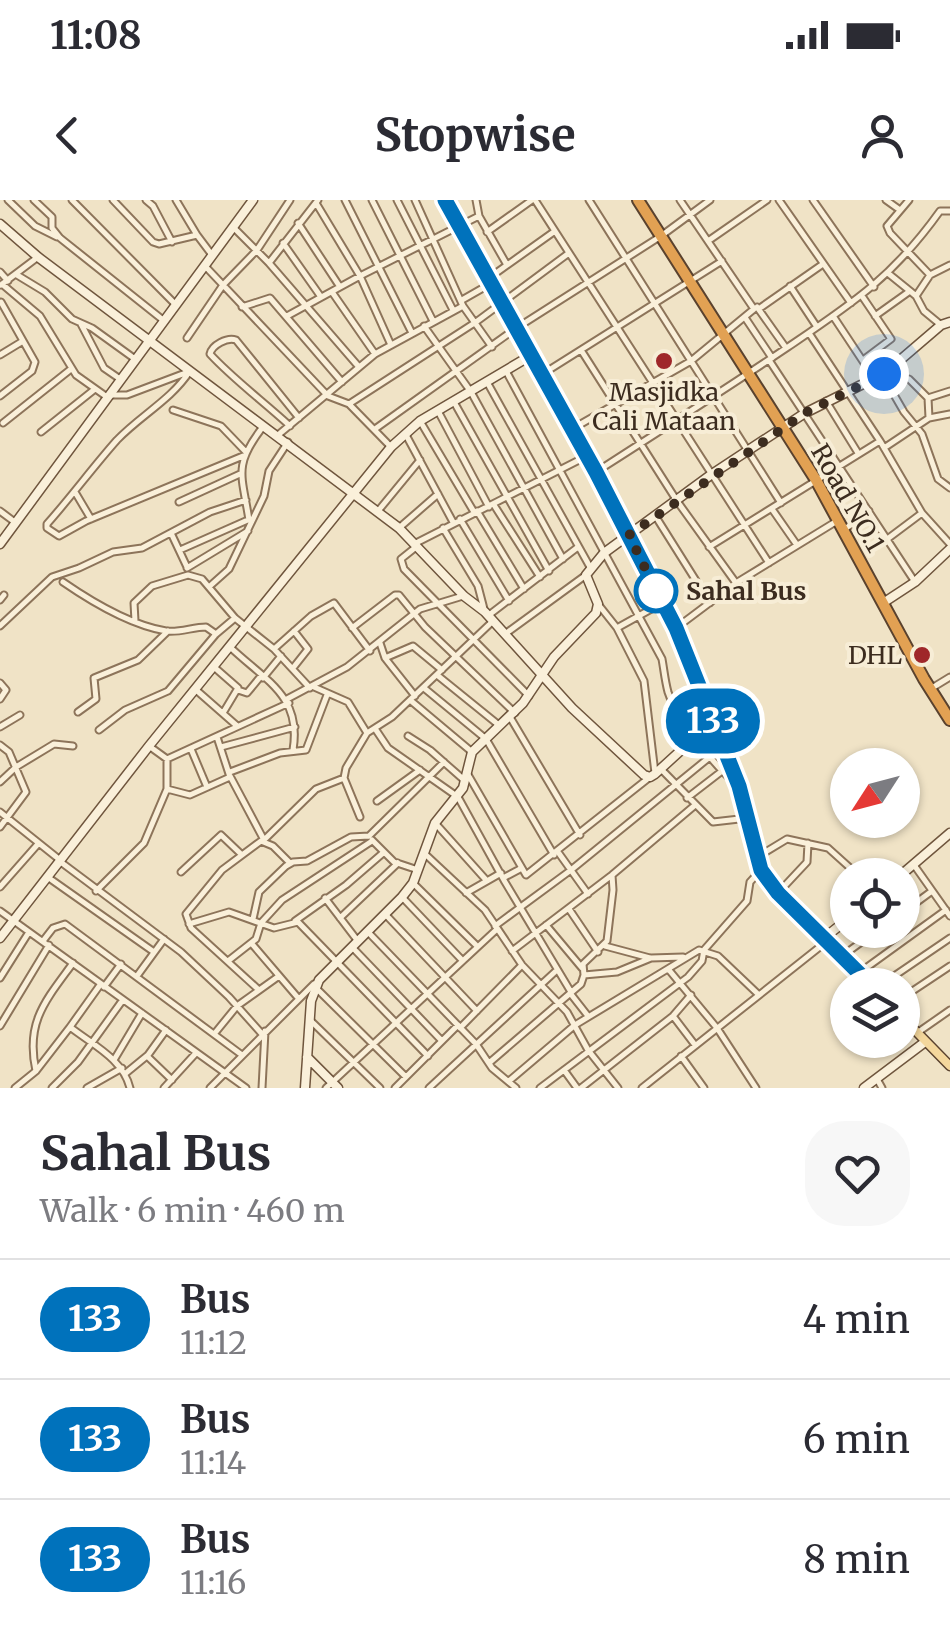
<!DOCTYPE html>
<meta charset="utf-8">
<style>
:root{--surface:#fff;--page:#f7f7f7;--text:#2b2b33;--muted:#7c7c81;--line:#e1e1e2}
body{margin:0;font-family:Merriweather,serif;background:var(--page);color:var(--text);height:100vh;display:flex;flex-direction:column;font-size:38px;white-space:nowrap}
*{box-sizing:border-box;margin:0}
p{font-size:32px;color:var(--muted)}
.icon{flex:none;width:55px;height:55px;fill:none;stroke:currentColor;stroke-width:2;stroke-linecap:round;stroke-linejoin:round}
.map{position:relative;height:888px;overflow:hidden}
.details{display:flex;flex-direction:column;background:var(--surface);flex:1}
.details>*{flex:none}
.badge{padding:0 20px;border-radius:32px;font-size:35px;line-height:65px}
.needle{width:65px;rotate:234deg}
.buttons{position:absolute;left:830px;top:548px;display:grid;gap:20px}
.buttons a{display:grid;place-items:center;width:90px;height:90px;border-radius:50%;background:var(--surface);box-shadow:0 2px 8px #0004;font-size:50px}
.you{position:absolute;width:50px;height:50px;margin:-25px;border:8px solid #fff;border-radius:50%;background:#1a73e8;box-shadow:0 0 0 15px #1a73e833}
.map>.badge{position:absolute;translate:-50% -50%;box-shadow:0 0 0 5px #fff}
.round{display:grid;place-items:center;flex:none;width:105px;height:105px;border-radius:40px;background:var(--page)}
.summary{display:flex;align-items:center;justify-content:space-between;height:170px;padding:0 40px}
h1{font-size:48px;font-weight:700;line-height:75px}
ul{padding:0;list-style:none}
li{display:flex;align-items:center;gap:30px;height:120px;padding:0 40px;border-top:2px solid var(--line)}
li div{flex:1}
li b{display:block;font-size:38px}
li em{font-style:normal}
li .badge{min-width:110px;font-weight:700;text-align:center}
.status{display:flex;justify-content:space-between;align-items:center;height:70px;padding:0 50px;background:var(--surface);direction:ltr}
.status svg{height:28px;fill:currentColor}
header{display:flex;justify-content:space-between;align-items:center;height:130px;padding:0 40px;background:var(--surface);font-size:45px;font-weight:700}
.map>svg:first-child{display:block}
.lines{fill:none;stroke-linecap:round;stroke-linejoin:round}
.street-casing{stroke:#8d745a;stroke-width:9}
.secondary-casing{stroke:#6f553d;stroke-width:11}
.primary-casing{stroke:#5a422e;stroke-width:11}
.highway-casing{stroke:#5a422e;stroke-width:14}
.street{stroke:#faf0da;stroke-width:5}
.secondary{stroke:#faf0da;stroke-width:8}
.primary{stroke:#f4d79c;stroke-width:8}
.highway{stroke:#e2a153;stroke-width:10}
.line-casing{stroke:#fff;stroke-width:22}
.line{stroke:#0072bc;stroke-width:15}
.walk{stroke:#3c2c1f;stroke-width:10;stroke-dasharray:0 18}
.poi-dot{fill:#9f272a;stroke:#f7edd6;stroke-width:4}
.stop-dot{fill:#fff;stroke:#0072bc;stroke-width:5}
.labels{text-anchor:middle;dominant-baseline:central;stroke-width:8;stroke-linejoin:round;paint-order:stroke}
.poi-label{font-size:25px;fill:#3c2c1f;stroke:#f7edd6}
.street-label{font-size:25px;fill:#3c2c1f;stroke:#f7edd6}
.stop-label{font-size:25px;font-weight:bold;fill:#3c2c1f;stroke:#f7edd6;text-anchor:start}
</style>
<div class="status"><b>11:08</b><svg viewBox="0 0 49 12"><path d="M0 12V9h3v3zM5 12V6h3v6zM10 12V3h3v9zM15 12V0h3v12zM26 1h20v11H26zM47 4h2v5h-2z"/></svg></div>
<header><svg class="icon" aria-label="back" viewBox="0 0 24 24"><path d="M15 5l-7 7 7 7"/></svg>Stopwise<svg class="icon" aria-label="person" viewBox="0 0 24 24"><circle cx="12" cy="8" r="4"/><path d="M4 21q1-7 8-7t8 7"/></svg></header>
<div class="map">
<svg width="950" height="888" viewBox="0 0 950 888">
<rect width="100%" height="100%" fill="#f0e3c6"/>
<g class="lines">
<defs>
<path id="street" d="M8 0 35 26 57 37
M34 0 52 17V28L60 38 163 120
M72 0 176 105
M113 0 153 42 159 44 197 35 212 55
M146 0 153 6 172 42
M176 0 197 35
M345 0 412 133
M372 0 433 121
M397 0 453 110
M415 0 463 106 492 147
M476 0 479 16 507 65
M535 0 769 363
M589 0 781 303
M779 0 851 103
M813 0 874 87
M886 0 900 10
M909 0 887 26 890 33 930 75 950 65
M316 3 360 76 391 145
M298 23 340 87
M234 28 269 63 359 167
M487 32 532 0
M708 41 767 0
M283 43 321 97
M269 63 318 0
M205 66 328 196 349 204 391 247
M0 72 8 81
M889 74 910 91
M17 75 45 92 72 119 92 128 135 159
M489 78 555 31
M2 84 40 116 76 175 107 197
M1 85 38 57
M790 86 817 127
M332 92 375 154
M862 96 891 139 863 160
M916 96 924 111 941 125
M916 96 930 75
M462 100 490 84
M242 107 270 98 342 182
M757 107 786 148
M760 108 823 64
M287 116 360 76 479 16
M833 116 874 178
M875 116 910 91 916 96
M746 119 772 158
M81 124 104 168 120 179
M424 126 471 192 563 359
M809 133 880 241 922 313 950 344
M187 138 223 85 257 50 290 0
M581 150 677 301 736 383
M0 155 23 141
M769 160 915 382
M190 171C171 200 141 215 117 240 93 267 71 297 47 324V328L59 336 86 321 243 256
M506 171 662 459C664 470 665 481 668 492 677 519 714 565 736 584
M885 173 909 179 928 198 950 191
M882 174 904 212 922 234 938 279 950 288
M541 175 722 61
M487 182 590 367
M112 195H127L188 172
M0 196 32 171 35 162 1 102
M928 198 929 218
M826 201 858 253
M454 202 549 371
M349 204 476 122 569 53
M173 210 221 226 245 251
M438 211 489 307
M420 221 474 312
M3 223 71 169
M290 226C264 202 233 179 210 154 212 145 227 137 236 140L299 218
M375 229 515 129 661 36 710 0
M572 229 691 161 754 109 680 0
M41 232 95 189
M278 235 375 154 463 106
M406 235 453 322
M884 248 929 218 950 214
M596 272C660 231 724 190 788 147 853 103 893 77 940 11H950
M75 292 91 319
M179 302 240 274
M494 305 540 377
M772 309 797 345
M0 311 16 323
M378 311 420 260
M477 311 524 389
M656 317 710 403
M460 319 509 401
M249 320C242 275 233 266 262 228
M399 328 438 294
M443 328 478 386 484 409
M845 329 869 311
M171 333 187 367
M886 340 922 313
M416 343 587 256
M416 347 401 359 404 369 529 496
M709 347 880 241
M180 350 250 319
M187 368 248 331
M63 382C92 402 130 425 166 431 179 433 193 427 206 427L216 434
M210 386 229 369 264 296 269 271 288 242
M0 400 4 395
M598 404 617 428 644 481 655 573
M489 415 578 347
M135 421 134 403 152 386 188 375 202 379 235 418 274 449 310 488
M0 426 52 377 79 368 113 352 142 348 210 312 246 300
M352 428 395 395H399L425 427 515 513
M617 428 662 403
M676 428 736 383 837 321
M505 434 586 375
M380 443 385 458 415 496
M230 447C266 481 302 496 293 550
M274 449 311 416 334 403 370 451
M385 458 413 446 442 470
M214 467 238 488 223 513
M293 468 308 449 294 431
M437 475 500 526
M263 478 281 456
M0 483 6 490 0 499
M314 487 348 502 367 533
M424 488 486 539 554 655
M932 488 950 477
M195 489 236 525
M238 490 247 493 261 476
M287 499 347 467 420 409 463 396
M410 500 472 552
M78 512 96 499 94 478 138 460 168 431
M510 517 580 635
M0 527 20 515
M99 530 125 510 168 491 216 434 235 418
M376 530 388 548 458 597 505 682 571 792
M408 536 430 550 463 579
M0 545 9 552 26 592 0 627
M149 546 167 559 289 503
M221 547 295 527
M191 549 207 587
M661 569 713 622 748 618
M230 572 280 553 306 550 327 495
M467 573 526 675 650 577
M230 576 264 640 316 589 344 578
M0 582 16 567 54 544 73 546
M167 589 190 595 230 577 217 537
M687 598 722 571
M377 601 420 570
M0 612 60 660
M360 617 344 578 346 568 367 533 392 517 493 421
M436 624 487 681
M369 636 444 562
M372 640 394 662 418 670
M558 652 588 694
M424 653 485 710 522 765 567 812 588 850 618 888
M759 656 787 639 828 648 858 675
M62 663 181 752 229 797 262 834
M914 665 950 716
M181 672 221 635 242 655
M49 678 154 752
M503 678 520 669
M414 684 476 745
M0 687 38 644
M96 691 144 643 167 589V559
M466 693 501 673
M778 693 807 662 808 643
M402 697 461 759
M325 698 357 740
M569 709 598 752
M0 711 246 888
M902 713 932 691
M386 715 477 811
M340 718 398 663
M253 719 259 692 286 666 293 662 307 661 351 637 369 636
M295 721 346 685 383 653
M189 724 229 712 274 728 298 722 428 856
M546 725 582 768
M495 726 571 670 711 556
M367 731 476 844 492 868 516 888
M43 741 53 728 65 724 242 855
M252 744 299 799
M605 746 650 758
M352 747 442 841
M512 751 612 675 694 606
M842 756 878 730
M228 761 256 739 261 723 282 700 372 641
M669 770 717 828 756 888
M859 773 946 710
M584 775 617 772 651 758 683 757
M137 776 164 739
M0 778 29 732
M100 785 70 827C93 845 123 859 130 888
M881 785 950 738
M104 787 121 764
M316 788 406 877
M259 790 191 728 186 714 222 670 261 641 273 646 290 663
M570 793 588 816
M902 798 950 766
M673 816 695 845
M310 820 380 888
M0 826 49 745
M843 827 848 824
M460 828 521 766
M215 833 237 806 279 776
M917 833 950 810
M147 856 172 880
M681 856 704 888
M114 860 142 813
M489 863 581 784 584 775 583 764 607 741 613 690 612 675
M564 870 577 888
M36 871C25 822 46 800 73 763
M126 873 148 855 166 830
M877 879 882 888
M509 881 575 825 699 750 718 756 759 795
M15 888 36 871 70 827
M52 888 78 862 122 801
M87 888 122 868
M164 888 196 853
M210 888 314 784
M262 888 265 831
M326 888 496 730
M395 888 458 825
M429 888 557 770
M540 888 688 777 702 761 704 750 747 701 750 682 761 670
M581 888 673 816 691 795
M642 888 826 742"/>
<path id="secondary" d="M0 24 38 57 399 328 464 396 485 412 572 508 644 575 650 577 655 574 713 521
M0 344 253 0
M883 403 915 382 950 349
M901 675 950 633
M0 738 149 546 391 247 420 221 530 156
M824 738 848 719
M307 857 338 888
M305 888 311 801 319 780 402 697 413 683 435 623 463 588 472 552 523 503 554 457 596 413 598 404 586 375 604 353 712 274 805 213 885 173 941 125 950 122
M864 888 925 842"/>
<path id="primary" d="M445 0 596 272 676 428 739 586 761 670 776 691 871 785
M902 817 950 866"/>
<path id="highway" d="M638 0 816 280 924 479 950 520"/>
</defs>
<use href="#street" class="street-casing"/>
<use href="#secondary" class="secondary-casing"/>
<use href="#primary" class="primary-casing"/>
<use href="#highway" class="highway-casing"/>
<use href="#street" class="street"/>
<use href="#secondary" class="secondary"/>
<use href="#primary" class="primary"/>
<use href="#highway" class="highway"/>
</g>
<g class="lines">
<defs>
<path id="line" d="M445 0 596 272 676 428 739 586 761 670 778 693 871 785"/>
</defs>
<use href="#line" class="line-casing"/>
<use href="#line" class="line"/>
<path class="walk" d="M656 391 662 403 629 335 805 213 884 174"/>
</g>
<g class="poi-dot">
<circle cx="664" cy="161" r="10"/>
<circle cx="922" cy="455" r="10"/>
</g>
<circle class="stop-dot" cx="656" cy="391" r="20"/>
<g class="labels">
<g class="poi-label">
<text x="664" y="192">Masjidka<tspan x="664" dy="29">Cali Mataan</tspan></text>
<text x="902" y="455" text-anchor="end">DHL</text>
</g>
<g class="street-label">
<text transform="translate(848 298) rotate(60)">Road NO.1</text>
</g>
<g class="stop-label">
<text x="686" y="391">Sahal Bus</text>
</g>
</g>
</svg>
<div class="buttons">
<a><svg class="needle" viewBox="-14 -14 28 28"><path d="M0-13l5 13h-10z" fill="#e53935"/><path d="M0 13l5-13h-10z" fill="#7c7c81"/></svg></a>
<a><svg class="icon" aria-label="locate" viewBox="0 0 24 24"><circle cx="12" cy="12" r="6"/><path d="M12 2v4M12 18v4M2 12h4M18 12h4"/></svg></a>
<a><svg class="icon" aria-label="layers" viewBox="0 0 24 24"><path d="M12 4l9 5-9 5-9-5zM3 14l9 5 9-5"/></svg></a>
</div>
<div class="you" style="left:884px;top:174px"></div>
<b class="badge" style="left:713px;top:521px;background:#0072bc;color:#fff">133</b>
</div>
<section class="details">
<div class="summary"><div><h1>Sahal Bus</h1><p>Walk · 6 min · 460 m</p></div><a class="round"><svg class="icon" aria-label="heart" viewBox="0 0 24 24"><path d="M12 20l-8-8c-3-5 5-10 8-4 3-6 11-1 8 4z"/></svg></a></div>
<ul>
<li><span class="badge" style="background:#0072bc;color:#fff">133</span><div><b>Bus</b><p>11:12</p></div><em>4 min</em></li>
<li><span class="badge" style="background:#0072bc;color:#fff">133</span><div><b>Bus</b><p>11:14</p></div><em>6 min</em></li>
<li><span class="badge" style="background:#0072bc;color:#fff">133</span><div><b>Bus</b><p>11:16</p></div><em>8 min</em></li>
</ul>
</section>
